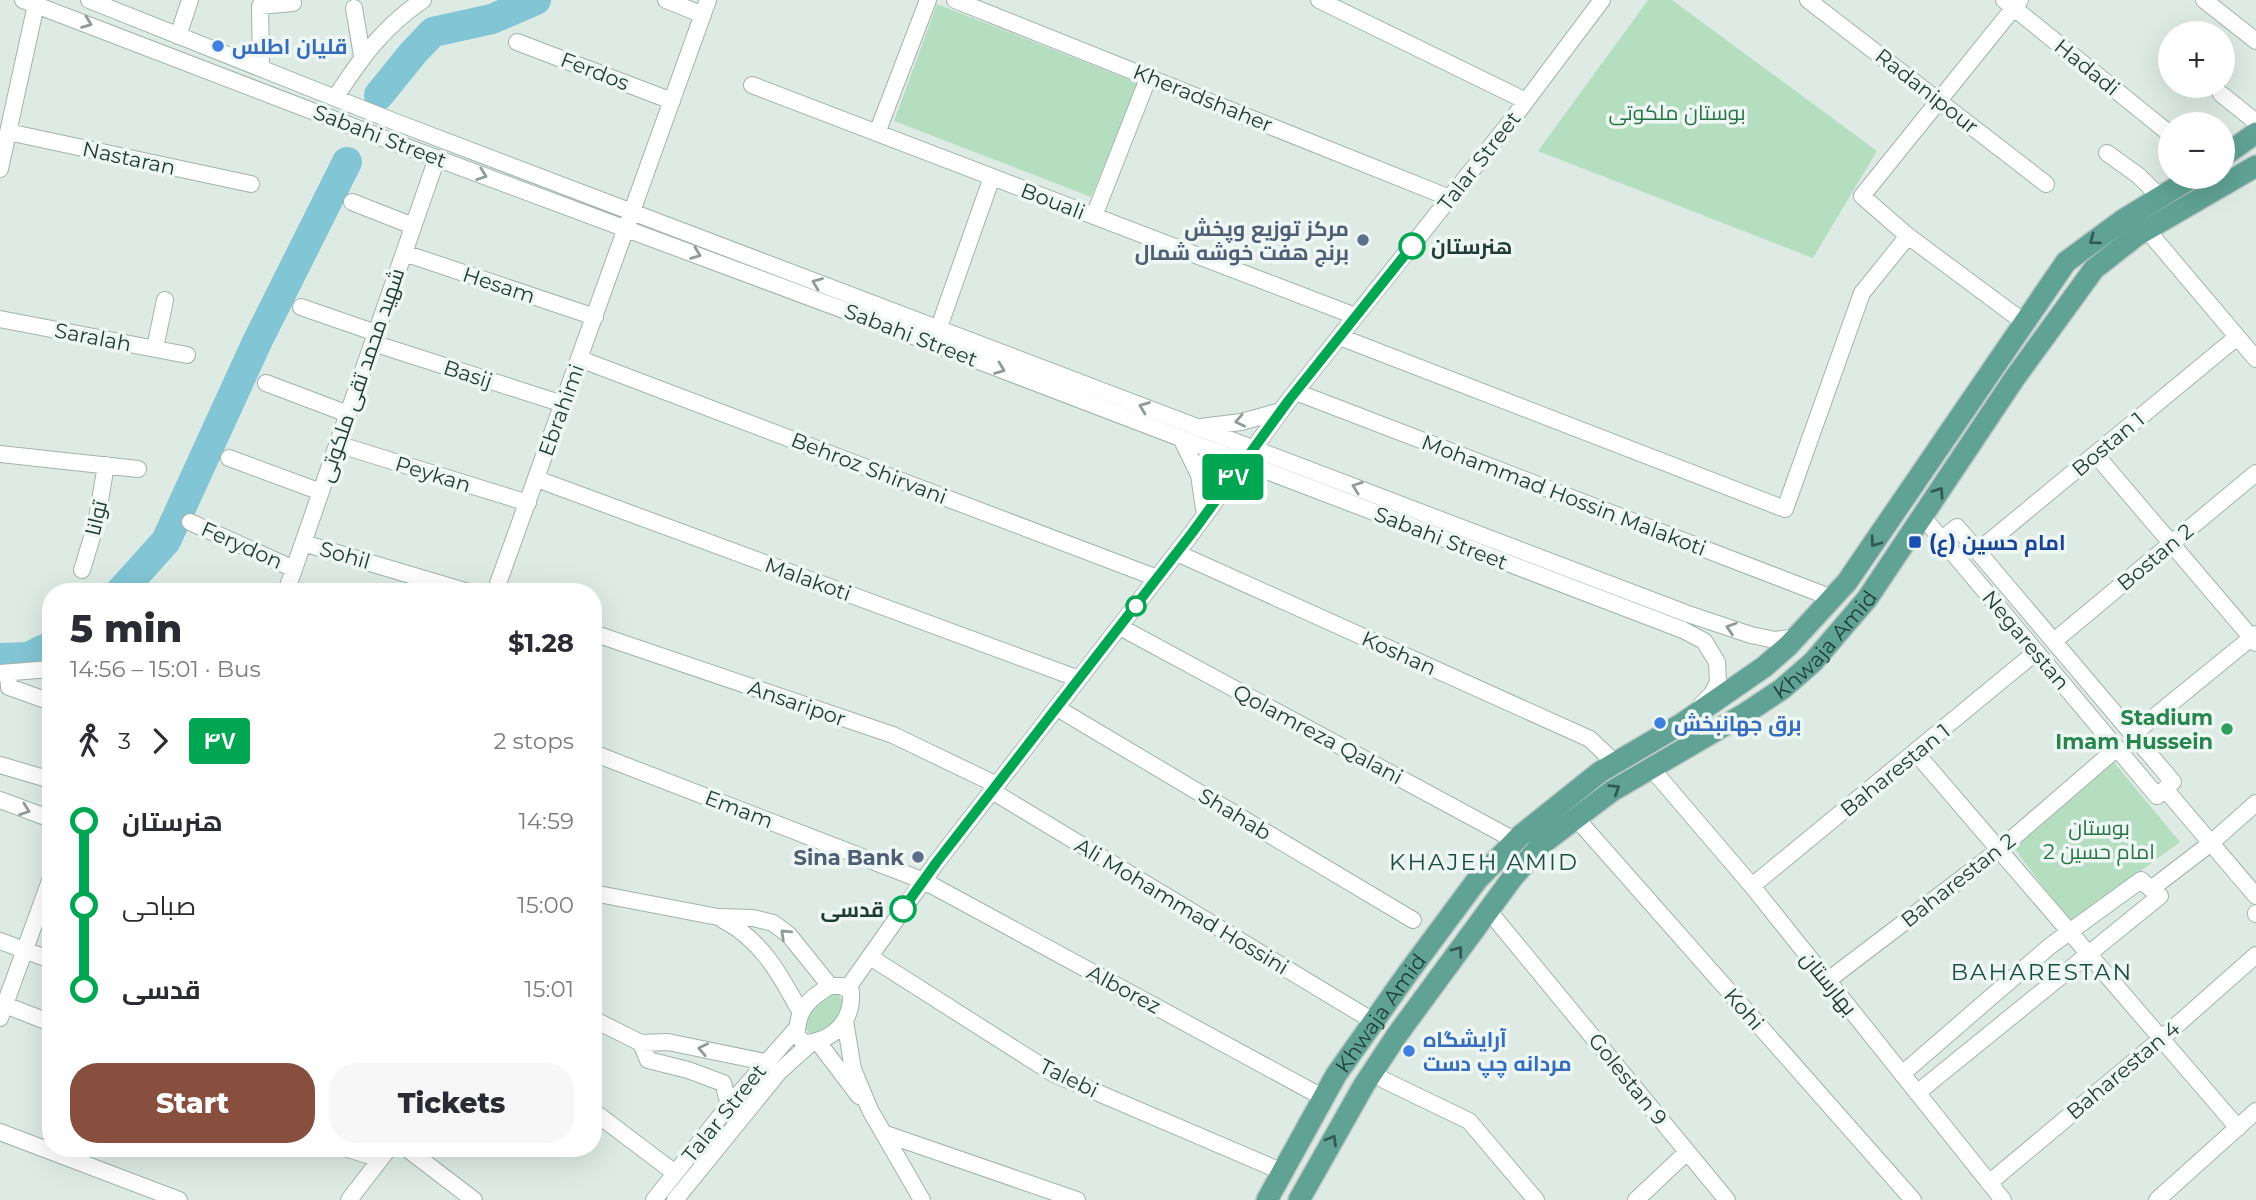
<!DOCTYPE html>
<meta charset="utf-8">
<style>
:root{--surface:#fff;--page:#f7f7f7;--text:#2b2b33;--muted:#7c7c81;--accent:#884f3e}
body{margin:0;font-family:Montserrat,Cairo,sans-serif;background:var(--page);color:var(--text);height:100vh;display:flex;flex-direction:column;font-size:26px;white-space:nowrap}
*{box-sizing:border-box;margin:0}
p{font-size:23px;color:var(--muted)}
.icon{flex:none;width:38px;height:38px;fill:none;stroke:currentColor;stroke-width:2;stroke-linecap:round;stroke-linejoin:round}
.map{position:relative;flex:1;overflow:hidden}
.details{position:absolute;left:42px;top:583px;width:560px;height:574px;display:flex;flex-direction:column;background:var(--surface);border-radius:28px;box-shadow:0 7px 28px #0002}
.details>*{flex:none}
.badge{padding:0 14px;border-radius:5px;font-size:24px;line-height:46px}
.fabs{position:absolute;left:2158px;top:21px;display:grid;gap:14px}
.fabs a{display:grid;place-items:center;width:77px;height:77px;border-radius:50%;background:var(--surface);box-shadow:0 7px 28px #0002;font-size:35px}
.map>.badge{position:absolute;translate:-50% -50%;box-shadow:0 0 0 4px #fff}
.legs{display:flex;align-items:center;gap:10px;height:77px;padding:0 28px;font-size:23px}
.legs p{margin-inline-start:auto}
.head{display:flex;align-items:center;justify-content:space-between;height:119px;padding:0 28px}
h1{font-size:38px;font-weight:800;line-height:52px}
.action{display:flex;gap:14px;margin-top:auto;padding:14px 28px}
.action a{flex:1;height:80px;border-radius:28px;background:var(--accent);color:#fff;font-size:28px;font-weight:800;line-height:80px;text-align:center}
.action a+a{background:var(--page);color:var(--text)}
ul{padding:0 28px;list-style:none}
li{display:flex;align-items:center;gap:24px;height:84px;font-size:26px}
li i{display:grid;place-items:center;width:10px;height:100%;margin:0 9px;background:currentColor}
li i::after{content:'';width:18px;height:18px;margin:-9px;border:5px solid;border-radius:50%;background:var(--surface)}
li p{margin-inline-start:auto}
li:first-child i{background:linear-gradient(#0000 50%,currentColor 0)}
li:last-child i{background:linear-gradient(currentColor 50%,#0000 0)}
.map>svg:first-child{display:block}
.green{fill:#b5dec1}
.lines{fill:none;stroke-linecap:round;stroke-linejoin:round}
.river{stroke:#82c5d4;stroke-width:30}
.minor-casing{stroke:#a1b3ac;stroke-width:18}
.major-casing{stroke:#c0c8c6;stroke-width:24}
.minor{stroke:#fff;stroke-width:16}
.major{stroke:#60a394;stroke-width:21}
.oneway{stroke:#8f9d9a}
.oneway2{stroke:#325a51}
.line-1-casing{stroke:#fff;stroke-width:16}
.line-1{stroke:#00a651;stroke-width:10}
.shop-dot{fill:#3f7fe0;stroke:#eef7f3;stroke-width:2.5}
.service-dot{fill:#5c6f8a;stroke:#eef7f3;stroke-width:2.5}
.stop-1-dot{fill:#fff;stroke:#00a651;stroke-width:3.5}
.transit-dot{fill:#1a4fb4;stroke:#eef7f3;stroke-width:2.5}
.leisure-dot{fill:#2e9e5b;stroke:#eef7f3;stroke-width:2.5}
.labels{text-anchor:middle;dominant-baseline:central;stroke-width:7;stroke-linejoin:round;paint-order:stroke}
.shop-label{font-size:21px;font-weight:bold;fill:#366cbe;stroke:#eef7f3;text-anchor:start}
.street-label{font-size:21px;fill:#1f3b34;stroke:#eef7f3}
.park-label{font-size:21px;fill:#277447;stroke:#eef7f3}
.service-label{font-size:21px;font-weight:bold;fill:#4e5e75;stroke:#eef7f3;text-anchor:end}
.stop-label{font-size:21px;font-weight:bold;fill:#1f3b34;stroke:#eef7f3;text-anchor:start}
.transit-label{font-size:21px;font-weight:bold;fill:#164399;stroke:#eef7f3;text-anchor:start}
.leisure-label{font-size:21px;font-weight:bold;fill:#27864d;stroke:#eef7f3;text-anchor:end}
.neighbourhood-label{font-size:23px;letter-spacing:2px;fill:#1a4e43;stroke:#eef7f3}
</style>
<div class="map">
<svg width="2256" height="1200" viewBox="0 0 2256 1200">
<rect width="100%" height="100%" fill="#deebe5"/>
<path class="green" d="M1648 0H1672L1877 151 1813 258 1538 151Z
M937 4 1138 83 1091 197 894 121Z
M2112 760 2180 842 2070 923 2014 848Z
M836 992 845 1003C837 1020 829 1030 811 1034L803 1027 813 1008Z"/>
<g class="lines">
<path class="river" d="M379 95 413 53 433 32 492 19 536 0
M120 592 166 541 257 342 347 162
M0 658 28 657 51 646"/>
<defs>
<path id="minor" d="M23 0 385 139 908 334 1683 630 1704 641 1717 662 1718 682 1712 694 1701 705
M89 0 393 121 1688 614 1751 635 1775 640 1797 637
M666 0 703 15
M955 0 1450 198
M1319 0 1526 101
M1808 0 2046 184
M2004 0 2170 134
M2020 0 1862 196 1908 236 2025 323
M2204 0 2256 41
M354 8 362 56
M178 36 190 0
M517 42 672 101
M261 68 260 6 293 3
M752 85 1355 316
M2221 94 2256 122
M335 98C361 58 383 27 423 0
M8 132 251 184
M877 133 928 0
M2107 153 2139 176 2159 196
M0 169 37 0
M352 202 413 226
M1094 216 1149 76
M2147 230 2256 359
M404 253 595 317
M301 307 376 333
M0 319 187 355
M938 330 992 177
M1340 337 1785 509 1862 293 1908 236
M373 343 563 404
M155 348 165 300
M580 359 1157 578
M266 383 348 414
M1296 392 1832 598
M1201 427 1241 422 1281 411
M1181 438 1199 475 1205 515
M337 444 528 503
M0 454 138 469
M2096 455 2256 643
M229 458 321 492
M537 479 1079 679
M1922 516 2157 796 2173 782 1957 527 1942 539
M190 522 294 569
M303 543 468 592
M1978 551 2237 337
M1177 553 1590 739 1615 763
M82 570 96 524 106 465
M286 592 437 158
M495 592 708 0
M1120 627 1516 841
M593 633 893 735 997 785
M2054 641 2256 473
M0 673 51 669
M8 673 9 687 51 702
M1057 708 1413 920
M2132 735 2256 634
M593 753 924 881 1324 1098
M1916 753 2238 1128
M0 765 51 780
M1652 769 1752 886 2003 1200
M2165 789 2256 896
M992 791 1373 1021
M0 800 51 819
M1576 818 1913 1200
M1752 886 2036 652
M593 893 718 917 753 918 773 923 789 935 830 986
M1488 910 1727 1200
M2256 913V914
M723 920C762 940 781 976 801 1013
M0 941 51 960
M870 957 1054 1074 1283 1172
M1827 981 1999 850 2117 748
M830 986H842L851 992C853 1021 833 1041 805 1043L797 1036C796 1011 809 998 830 986Z
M847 989 936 863 1192 533 1289 400 1511 121 1602 0
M5 1005 51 1023
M0 1018 51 878
M593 1019 641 1043 668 1042 765 1062
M845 1021 853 1069 870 1110 922 1200
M818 1042 859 1096
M641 1043 648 1060 688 1070 723 1083 729 1105
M1902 1074 2050 946 2141 880 2151 889
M1384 1080 1469 1121 1536 1200
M1917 1093 2160 896 2151 889 2211 843 2256 803
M593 1111 675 1173
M0 1132 179 1200
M883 1133 1077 1200
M345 1148 380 1159
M406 1148 474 1200
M1989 1183 2161 1039 2256 955
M349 1200 389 1148
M654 1200 729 1105 797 1028
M675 1200 779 1072 812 1042
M1636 1200 1687 1152
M2157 1200 2256 1111"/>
<g id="major">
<path d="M2222 157 2256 133"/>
<path id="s1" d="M1267 1200 1336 1075 1408 973 1477 880 1520 836 1600 772 1683 723 1764 667 1788 646 1847 582 2066 262 2123 220 2193 177"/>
<path id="s2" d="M1299 1200 1364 1085 1397 1035 1513 877 1542 844 1612 791 1746 713 1782 689 1813 662 1867 599 2014 379 2094 269 2136 236 2256 166"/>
</g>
</defs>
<use href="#minor" class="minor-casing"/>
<use href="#major" class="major-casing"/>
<use href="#minor" class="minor"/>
<use href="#major" class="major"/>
</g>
<defs><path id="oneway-chevron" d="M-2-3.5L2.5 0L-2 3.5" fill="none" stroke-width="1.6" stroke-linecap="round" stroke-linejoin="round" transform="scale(1.75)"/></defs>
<g class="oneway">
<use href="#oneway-chevron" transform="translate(87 23) rotate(21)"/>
<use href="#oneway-chevron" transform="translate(482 175) rotate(20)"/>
<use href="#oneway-chevron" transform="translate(696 254) rotate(21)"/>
<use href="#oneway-chevron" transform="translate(817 283) rotate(-159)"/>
<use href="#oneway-chevron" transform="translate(1000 369) rotate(21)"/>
<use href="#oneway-chevron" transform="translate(1144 407) rotate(-159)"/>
<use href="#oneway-chevron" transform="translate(1240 421) rotate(168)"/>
<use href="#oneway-chevron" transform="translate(1357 487) rotate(-160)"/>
<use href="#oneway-chevron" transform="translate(1731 628) rotate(-162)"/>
<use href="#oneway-chevron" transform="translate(25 810) rotate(20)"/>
<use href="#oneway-chevron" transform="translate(785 934) rotate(-137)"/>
<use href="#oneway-chevron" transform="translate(703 1049) rotate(-168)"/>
</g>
<g class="oneway2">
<use href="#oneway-chevron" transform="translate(2094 240) rotate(143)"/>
<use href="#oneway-chevron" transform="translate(1939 492) rotate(-56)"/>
<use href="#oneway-chevron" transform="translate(1875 542) rotate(126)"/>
<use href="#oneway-chevron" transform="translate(1615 789) rotate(-32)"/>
<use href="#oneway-chevron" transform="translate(1458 951) rotate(-53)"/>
<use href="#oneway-chevron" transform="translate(1332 1140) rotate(-60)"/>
</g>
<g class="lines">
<defs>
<path id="line-1" d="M903 909 936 863 1192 533 1289 400 1412 246"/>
</defs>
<use href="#line-1" class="line-1-casing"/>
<use href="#line-1" class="line-1"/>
</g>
<g class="shop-dot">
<circle cx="218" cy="46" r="7"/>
<circle cx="1660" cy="723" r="7"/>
<circle cx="1409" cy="1051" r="7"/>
</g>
<g class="service-dot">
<circle cx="1363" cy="240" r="7"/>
<circle cx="918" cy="857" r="7"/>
</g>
<g class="stop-1-dot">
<circle cx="1412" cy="246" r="12"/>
<circle cx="1136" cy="606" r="9"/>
<circle cx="903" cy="909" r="12"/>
</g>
<rect class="transit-dot" x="1908" y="535" width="14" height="14" rx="3.5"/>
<circle class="leisure-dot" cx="2227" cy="729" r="7"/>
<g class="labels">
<g class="shop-label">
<text x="232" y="46">قلیان اطلس</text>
<text x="1674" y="723">برق جهانبخش</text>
<text x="1423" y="1039">آرایشگاه<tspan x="1423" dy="24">مردانه چپ دست</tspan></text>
</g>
<g class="street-label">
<text transform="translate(2087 67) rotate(39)">Hadadi</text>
<text transform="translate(595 71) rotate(21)">Ferdos</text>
<text transform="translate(1927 91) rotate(38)">Radanipour</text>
<text transform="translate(1203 98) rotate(22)">Kheradshaher</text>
<text transform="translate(380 136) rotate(21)">Sabahi Street</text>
<text transform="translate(129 158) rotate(12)">Nastaran</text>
<text transform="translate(1479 161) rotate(-52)">Talar Street</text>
<text transform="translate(1053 201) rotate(21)">Bouali</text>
<text transform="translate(499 285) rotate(18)">Hesam</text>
<text transform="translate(911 335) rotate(21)">Sabahi Street</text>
<text transform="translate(93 337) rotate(11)">Saralah</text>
<text transform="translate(468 374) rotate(18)">Basij</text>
<text transform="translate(361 375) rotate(-71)">شهید محمد تقی ملکوتی</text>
<text transform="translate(561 410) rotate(-70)">Ebrahimi</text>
<text transform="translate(2108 444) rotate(-40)">Bostan 1</text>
<text transform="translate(869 468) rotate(21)">Behroz Shirvani</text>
<text transform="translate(433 474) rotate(17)">Peykan</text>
<text transform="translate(1564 495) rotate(21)">Mohammad Hossin Malakoti</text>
<text transform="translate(96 518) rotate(-77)">توانا</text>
<text transform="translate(1441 538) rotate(21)">Sabahi Street</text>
<text transform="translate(242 545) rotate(24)">Ferydon</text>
<text transform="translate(345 555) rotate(16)">Sohil</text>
<text transform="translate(2155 557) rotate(-40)">Bostan 2</text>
<text transform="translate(808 579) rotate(20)">Malakoti</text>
<text transform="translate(2026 640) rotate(50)">Negarestan</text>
<text stroke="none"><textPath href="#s2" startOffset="780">Khwaja Amid</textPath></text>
<text transform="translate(1399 653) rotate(24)">Koshan</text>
<text transform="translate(797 703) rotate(19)">Ansaripor</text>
<text transform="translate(1318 734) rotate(28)">Qolamreza Qalani</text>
<text transform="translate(1895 770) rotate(-39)">Baharestan 1</text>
<text transform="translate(739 809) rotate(21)">Emam</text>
<text transform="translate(1235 814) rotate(31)">Shahab</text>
<text transform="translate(1958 880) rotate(-38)">Baharestan 2</text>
<text transform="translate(1182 906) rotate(31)">Ali Mohammad Hossini</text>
<text transform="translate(1829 983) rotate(51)">بهارستان</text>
<text transform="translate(1124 989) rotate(28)">Alborez</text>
<text transform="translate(1744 1009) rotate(49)">Kohi</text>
<text stroke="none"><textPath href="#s1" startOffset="219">Khwaja Amid</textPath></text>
<text transform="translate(2123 1070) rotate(-40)">Baharestan 4</text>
<text transform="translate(1069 1078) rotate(26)">Talebi</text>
<text transform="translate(1628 1079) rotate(51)">Golestan 9</text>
<text transform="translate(724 1113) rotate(-51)">Talar Street</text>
</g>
<g class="park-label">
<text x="1677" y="112">بوستان ملکوتی</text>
<text x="2099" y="827">بوستان<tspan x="2099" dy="24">امام حسین 2</tspan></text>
</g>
<g class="service-label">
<text x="1349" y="228">مرکز توزیع وپخش<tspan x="1349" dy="24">برنج هفت خوشه شمال</tspan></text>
<text x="904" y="857">Sina Bank</text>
</g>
<g class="stop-label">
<text x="1431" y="246">هنرستان</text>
<text x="884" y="909" text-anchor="end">قدسی</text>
</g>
<g class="transit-label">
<text x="1929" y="542">امام حسین (ع)</text>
</g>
<g class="leisure-label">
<text x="2213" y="717">Stadium<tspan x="2213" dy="24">Imam Hussein</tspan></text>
</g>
<g class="neighbourhood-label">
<text x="1484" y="862">KHAJEH AMID</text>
<text x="2042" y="972">BAHARESTAN</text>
</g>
</g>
</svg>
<div class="fabs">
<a>+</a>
<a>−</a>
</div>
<b class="badge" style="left:1233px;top:477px;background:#00a651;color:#fff">۴۷</b>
<section class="details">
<div class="head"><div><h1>5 min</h1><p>14:56 – 15:01 · Bus</p></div><b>$1.28</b></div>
<div class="legs"><svg class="icon" aria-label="walk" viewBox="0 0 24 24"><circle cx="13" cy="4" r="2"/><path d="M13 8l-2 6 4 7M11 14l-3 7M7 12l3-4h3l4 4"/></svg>3<svg class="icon" aria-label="forward" viewBox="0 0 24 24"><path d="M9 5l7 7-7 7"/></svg><b class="badge" style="background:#00a651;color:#fff">۴۷</b><p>2 stops</p></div>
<ul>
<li><i style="color:#00a651"></i><b>هنرستان</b><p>14:59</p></li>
<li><i style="color:#00a651"></i><span>صباحی</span><p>15:00</p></li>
<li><i style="color:#00a651"></i><b>قدسی</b><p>15:01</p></li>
</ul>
<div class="action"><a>Start</a><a>Tickets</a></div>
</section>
</div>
